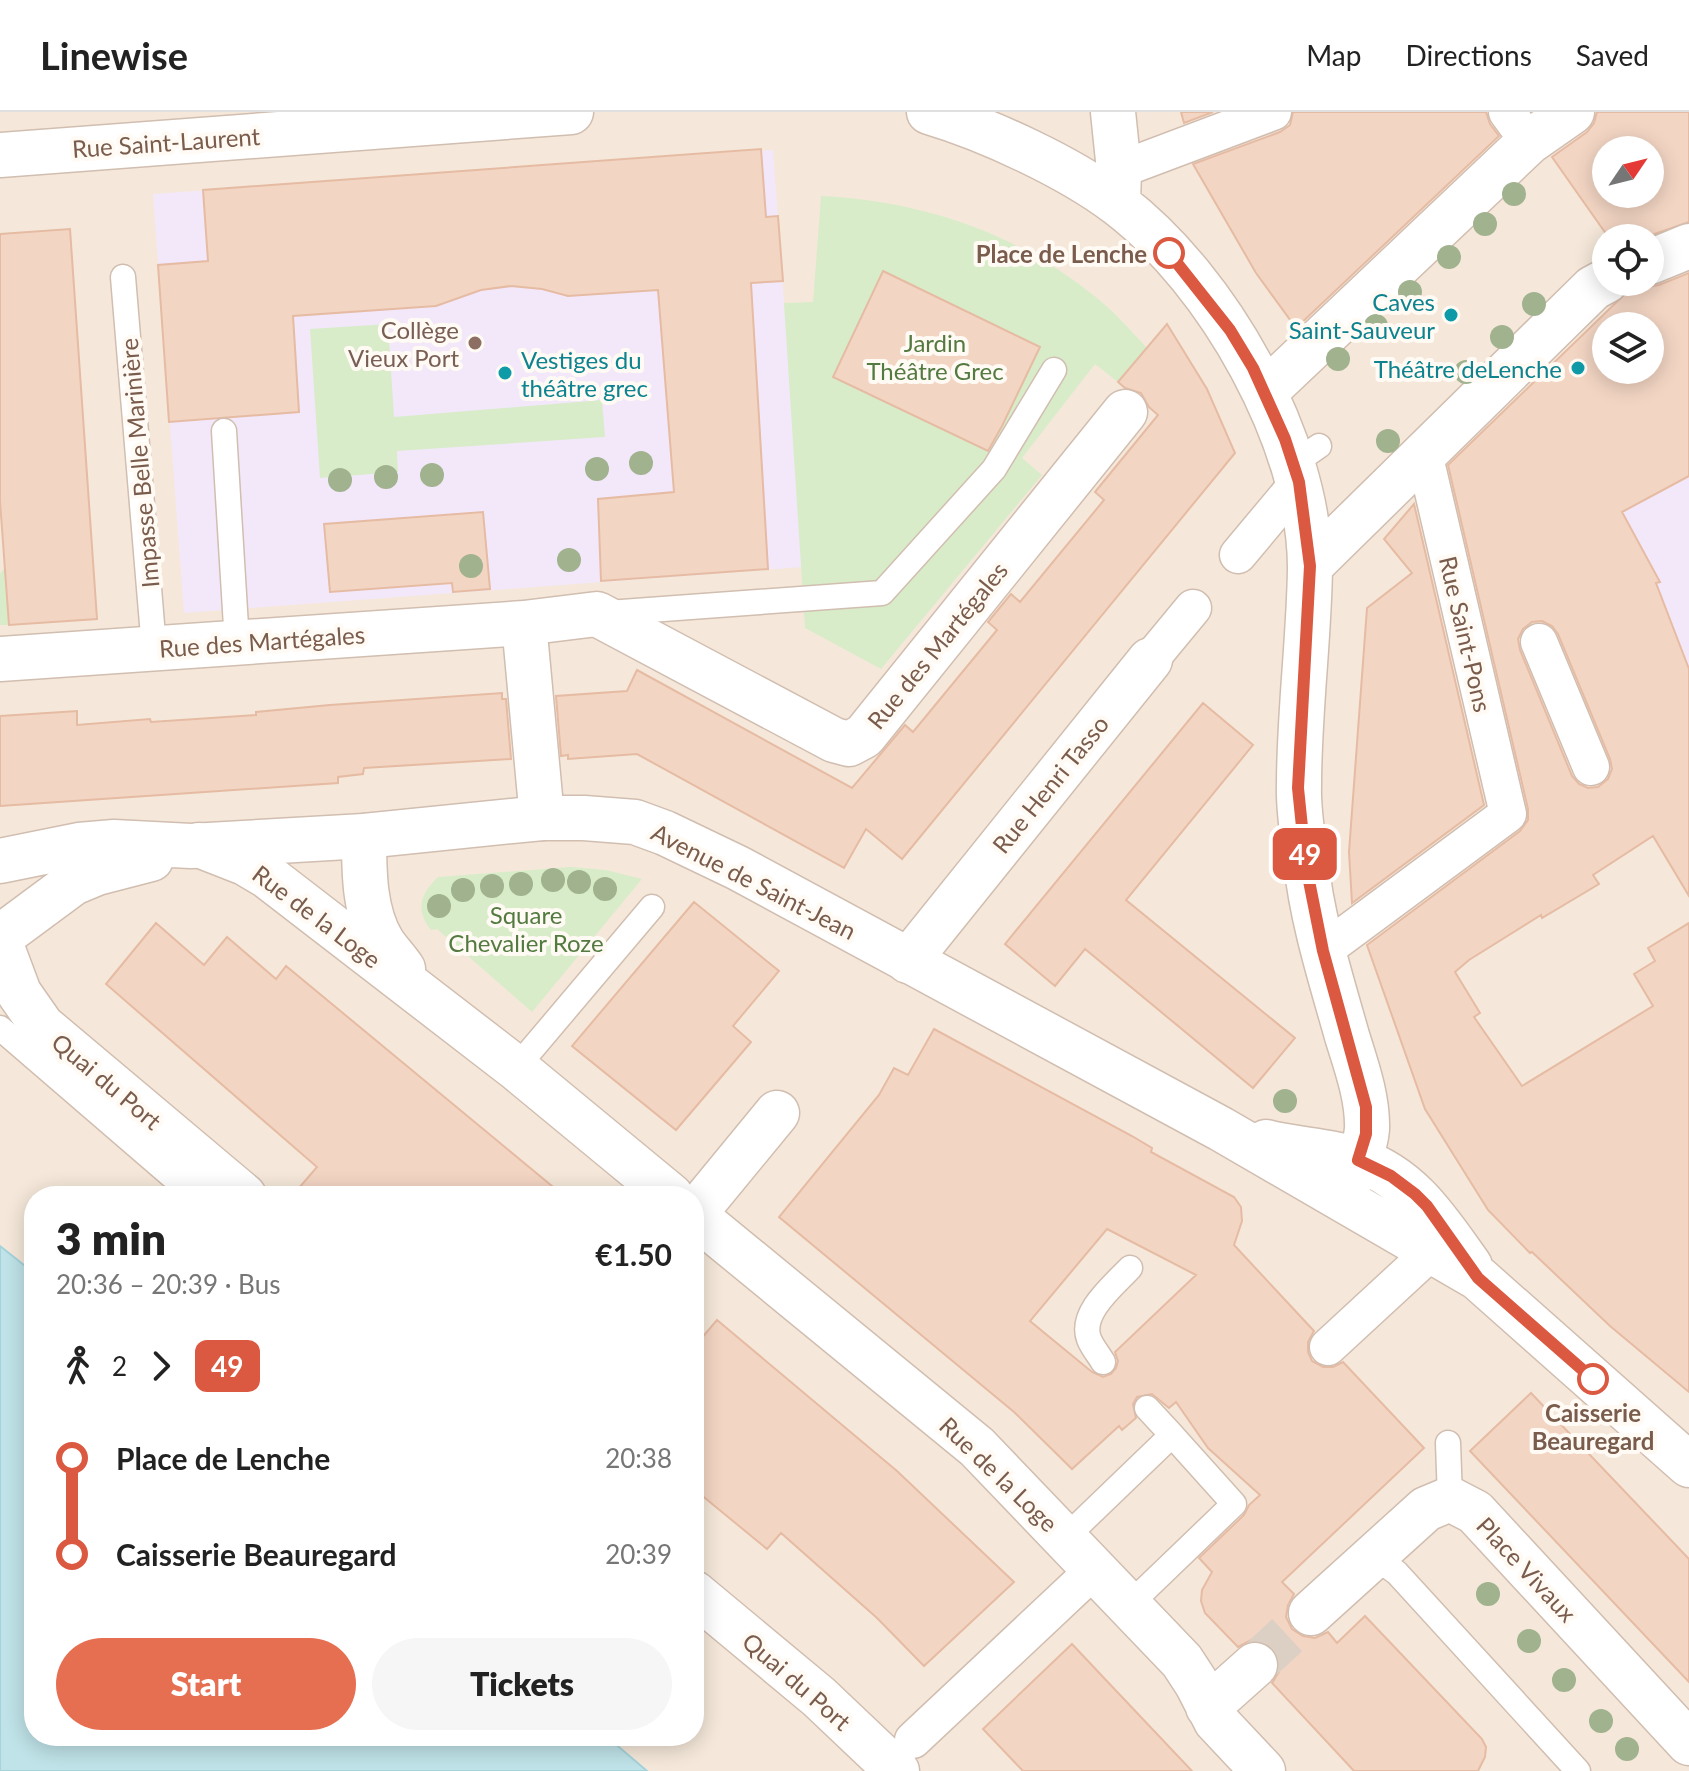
<!DOCTYPE html>
<meta charset="utf-8">
<style>
:root{--surface:#fff;--page:#f6f6f6;--text:#222;--muted:#767676;--line:#e0e0e0;--accent:#e76f51}
body{margin:0;font-family:Lato,sans-serif;background:var(--page);color:var(--text);height:100vh;display:flex;flex-direction:column;font-size:30px;white-space:nowrap}
*{box-sizing:border-box;margin:0}
p{font-size:26px;color:var(--muted)}
.icon{flex:none;width:44px;height:44px;fill:none;stroke:currentColor;stroke-width:2;stroke-linecap:round;stroke-linejoin:round}
.map{position:relative;flex:1;overflow:hidden}
.drawer{position:absolute;left:24px;top:1074px;width:680px;height:560px;display:flex;flex-direction:column;background:var(--surface);border-radius:32px;box-shadow:0 4px 20px #0003}
.drawer>*{flex:none}
.badge{padding:0 16px;border-radius:12px;font-size:28px;line-height:52px}
.needle{width:52px;rotate:55deg}
.controls{position:absolute;left:1592px;top:24px;display:grid;gap:16px}
.controls a{display:grid;place-items:center;width:72px;height:72px;border-radius:50%;background:var(--surface);box-shadow:0 4px 20px #0003;font-size:40px}
.map>.badge{position:absolute;translate:-50% -50%;box-shadow:0 0 0 4px #fff}
.legs{display:flex;align-items:center;gap:12px;height:88px;padding:0 32px;font-size:26px}
.legs p{margin-inline-start:auto}
.headline{display:flex;align-items:center;justify-content:space-between;height:136px;padding:0 32px}
h1{font-size:44px;font-weight:800;line-height:60px}
.primary-button{display:flex;gap:16px;margin-top:auto;padding:16px 32px}
.primary-button a{flex:1;height:92px;border-radius:48px;background:var(--accent);color:#fff;font-size:32px;font-weight:800;line-height:92px;text-align:center}
.primary-button a+a{background:var(--page);color:var(--text)}
ul{padding:0 32px;list-style:none}
li{display:flex;align-items:center;gap:28px;height:96px;font-size:30px}
li i{display:grid;place-items:center;width:12px;height:100%;margin:0 10px;background:currentColor}
li i::after{content:'';width:20px;height:20px;margin:-10px;border:6px solid;border-radius:50%;background:var(--surface)}
li p{margin-inline-start:auto}
li:first-child i{background:linear-gradient(#0000 50%,currentColor 0)}
li:last-child i{background:linear-gradient(currentColor 50%,#0000 0)}
header{display:flex;align-items:center;gap:48px;box-sizing:border-box;height:112px;padding:0 40px;background:var(--surface);border-bottom:2px solid var(--line)}
header strong{font-size:38px}
nav{display:flex;gap:44px;margin-inline-start:auto;font-size:28px}
.map>svg:first-child{display:block}
.residential{fill:#f5e8da;fill-rule:evenodd}
.education{fill:#f3e8fa}
.green{fill:#d8ecc9}
.water{fill:#bfe3e8;stroke:#a5d3da;stroke-width:2}
.building{fill:#f3d5c3;stroke:#e6bba3;stroke-width:2;fill-rule:evenodd}
.lines{fill:none;stroke-linecap:round;stroke-linejoin:round}
.minor-tunnel{stroke:#dcd0c4;stroke-width:44;stroke-dasharray:44 22;stroke-linecap:butt}
.service-casing{stroke:#d1beb0;stroke-width:27}
.pedestrian-casing{stroke:#d1beb0;stroke-width:39}
.minor-casing{stroke:#d1beb0;stroke-width:47}
.tertiary-casing{stroke:#d1beb0;stroke-width:47}
.service{stroke:#fff;stroke-width:24}
.pedestrian{stroke:#fff;stroke-width:36}
.minor{stroke:#fff;stroke-width:44}
.tertiary{stroke:#fff;stroke-width:44}
.tree{fill:#a0b28e}
.line-1-casing{stroke:#fff;stroke-width:18}
.line-1{stroke:#dc5941;stroke-width:12}
.stop-1-dot{fill:#fff;stroke:#dc5941;stroke-width:4}
.culture-dot{fill:#0f9aa8;stroke:#fffaf3;stroke-width:3}
.education-dot{fill:#8d6e63;stroke:#fffaf3;stroke-width:3}
.labels{text-anchor:middle;dominant-baseline:central;stroke-width:8;stroke-linejoin:round;paint-order:stroke}
.street-label{font-size:24px;fill:#7a5c4d;stroke:#fffaf3}
.stop-label{font-size:24px;font-weight:bold;fill:#7a5c4d;stroke:#fffaf3;text-anchor:end}
.culture-label{font-size:24px;fill:#0d838f;stroke:#fffaf3;text-anchor:end}
.education-label{font-size:24px;fill:#785e54;stroke:#fffaf3;text-anchor:end}
.park-label{font-size:24px;fill:#537a41;stroke:#fffaf3}
</style>
<header>
<strong>Linewise</strong>
<nav><a>Map</a><a>Directions</a><a>Saved</a></nav>
</header>
<div class="map">
<svg width="1689" height="1659" viewBox="0 0 1689 1659">
<rect width="100%" height="100%" fill="#fdf6ec"/>
<path class="residential" d="M0 0H1689V1659H647L606 1624H694V1084H34V1161L0 1134ZM1606 38H1650V82H1606ZM1606 126H1650V170H1606ZM1606 214H1650V258H1606Z"/>
<path class="education" d="M773 38 803 455 184 501 153 82Z
M1689 321V564L1579 425Z"/>
<path class="green" d="M821 84C926 89 1023 123 1104 192 1119 205 1133 221 1147 236L1118 270 1095 252 1022 346 1042 363 881 557 805 516 784 191 813 190Z
M388 212 394 305 602 288 605 325 397 339 398 360 320 366 310 217Z
M5 455 9 513H0V462Z
M571 755 606 758 642 767 532 900 437 817 431 818C415 798 420 782 438 765Z"/>
<path class="water" d="M0 1134 34 1161V1624H606L647 1659H0Z"/>
<path class="building" d="M1181 0H1213L1184 11Z
M1293 0H1486L1490 12 1499 24 1296 216 1256 161 1193 52 1280 20 1290 13Z
M1597 0H1689V110L1643 126H1609L1552 45 1587 20 1594 11ZM1606 38H1650V82H1606Z
M761 37 766 105 778 104 783 169 751 171 768 457 601 469 598 387 674 380 658 178 568 184 542 177 511 174 481 178 436 194 293 204 299 300 169 310 158 153 208 149 203 78Z
M70 117 97 507 9 513 0 389V122Z
M883 159 1040 235 1002 314 988 339 833 265Z
M1689 161V364L1622 400 1660 470 1656 471 1689 557V784L1653 724 1593 763 1599 772 1542 806 1541 803 1469 848 1455 860 1480 901 1474 905 1522 974 1653 894 1634 862 1655 849 1648 836 1689 811V1280L1610 1214 1532 1140 1530 1141 1488 1098 1425 997 1367 833 1520 719 1528 708V697L1448 353 1629 178 1640 172 1647 175 1659 173ZM1606 214H1650V258H1606ZM1542 509 1552 514 1558 522 1610 647 1612 657 1608 667 1598 675 1588 676 1579 672 1572 664 1520 538 1518 527 1523 517 1532 510Z
M1167 212 1207 277 1235 341 902 747 866 717 844 756 637 642 568 647V643L561 644 556 584 627 579 637 558 852 676 905 613 913 620 997 518 988 510 1011 482 1020 490 1104 388 1095 380 1158 303 1149 295 1141 281 1125 276 1118 270Z
M1414 392 1484 693 1352 791 1349 740 1367 496 1412 461 1384 427Z
M483 400 490 477 453 480 452 471 330 480 324 412Z
M502 581V587H506L511 647 364 656 363 662 338 665V671L0 694V604L77 599V613L150 607 151 610 256 603V600L330 593Z
M1203 591 1253 633 1126 788 1295 926 1253 976 1085 837 1055 874 1005 832Z
M694 790 779 859 733 914 751 930 676 1018 572 934Z
M156 811 204 853 227 825 276 867 286 854 564 1084H292L317 1055 106 872Z
M934 917 1132 1024 1152 1036 1151 1040 1234 1085 1241 1095 1242 1109 1234 1133 1314 1219 1308 1230V1240L1312 1249 1323 1255H1333L1343 1250 1424 1336 1282 1470 1294 1482 1288 1493 1286 1505 1292 1517 1303 1524 1315 1526 1328 1520 1337 1531 1365 1504 1482 1627 1486 1635 1485 1645 1478 1659H1354L1272 1571 1279 1560 1280 1549 1273 1536 1262 1529 1251 1528 1238 1535 1205 1501 1201 1489 1202 1478 1212 1460 1199 1446 1244 1403 1249 1393 1260 1383 1208 1336 1176 1290 1169 1296 1152 1282 1137 1285 1133 1292 1136 1306 1122 1318 1119 1314 1072 1357 1014 1300 779 1105 879 983 894 956 908 963ZM1107 1117 1196 1163 1115 1240 1118 1249 1116 1256 1111 1262 1103 1265 1092 1260 1030 1209Z
M717 1208 897 1359 1014 1470 924 1554 877 1506 781 1421 767 1437 694 1377V1235Z
M1531 1281 1689 1447V1570L1470 1339Z
M1072 1532 1104 1566 1192 1659H1023L983 1617Z"/>
<g class="lines">
<path class="minor-tunnel" d="M1255 1553 1311 1501"/>
<defs>
<path id="service" d="M123 165 154 536
M224 319 237 531
M1293 352 1319 334
M608 501 882 481 994 357 1054 258
M0 916 195 1084
M516 956 652 795
M1103 1250C1099 1243 1092 1235 1089 1227 1079 1201 1114 1173 1130 1156
M1448 1331 1450 1387
M1065 1426 1172 1323 1147 1296
M1374 1444 1397 1461 1578 1659
M1129 1493 1234 1392 1172 1323"/>
<path id="pedestrian" d="M1507 0 1529 30
M1119 58 1273 0
M1238 443 1299 370
M1539 530 1591 655
M1150 548 1193 496
M1323 839 1508 702 1424 341
M1328 1235 1432 1139
M913 1628 1095 1457"/>
<path id="minor" d="M929 0C989 18 1069 55 1118 92 1218 168 1310 330 1310 456 1309 528 1299 601 1299 673 1298 698 1303 725 1306 750 1312 808 1331 867 1347 924 1356 953 1368 986 1367 1017 1365 1040 1352 1063 1343 1083
M1113 0 1119 58 1118 92
M0 43 571 0
M1650 150 1689 134
M1265 280 1529 30 1572 0
M1310 454 1593 176 1606 169
M524 511 542 706
M0 547 524 511 597 502 834 628 849 632 864 624 1125 300
M364 724C364 759 364 801 383 831 389 840 397 848 403 857
M199 733 245 751 267 764 516 956 671 1084
M0 830 19 881 42 914 244 1084
M908 849 1150 548
M694 1102 777 1001
M694 1103 977 1335 1182 1549 1197 1572 1216 1609 1263 1659
M694 1481 819 1585 897 1659
M1311 1501 1426 1397 1450 1387 1475 1400 1689 1631
M1208 1595 1255 1553"/>
<path id="tertiary" d="M0 749 79 733 114 730 191 734 364 724 542 706H584L635 710 665 721 738 756 1221 1017 1478 1166 1689 1353
M0 825 73 771 97 761 151 747
M1266 1030C1296 1038 1329 1038 1358 1048 1412 1066 1439 1111 1470 1154"/>
</defs>
<use href="#service" class="service-casing"/>
<use href="#pedestrian" class="pedestrian-casing"/>
<use href="#minor" class="minor-casing"/>
<use href="#tertiary" class="tertiary-casing"/>
<use href="#service" class="service"/>
<use href="#pedestrian" class="pedestrian"/>
<use href="#minor" class="minor"/>
<use href="#tertiary" class="tertiary"/>
</g>
<g class="tree">
<circle cx="1514" cy="82" r="12"/>
<circle cx="1485" cy="112" r="12"/>
<circle cx="1449" cy="145" r="12"/>
<circle cx="1410" cy="180" r="12"/>
<circle cx="1534" cy="192" r="12"/>
<circle cx="1376" cy="214" r="12"/>
<circle cx="1502" cy="225" r="12"/>
<circle cx="1338" cy="247" r="12"/>
<circle cx="1466" cy="260" r="12"/>
<circle cx="1388" cy="329" r="12"/>
<circle cx="641" cy="351" r="12"/>
<circle cx="597" cy="357" r="12"/>
<circle cx="432" cy="363" r="12"/>
<circle cx="386" cy="365" r="12"/>
<circle cx="340" cy="368" r="12"/>
<circle cx="569" cy="448" r="12"/>
<circle cx="471" cy="454" r="12"/>
<circle cx="553" cy="768" r="12"/>
<circle cx="579" cy="770" r="12"/>
<circle cx="521" cy="772" r="12"/>
<circle cx="492" cy="774" r="12"/>
<circle cx="605" cy="777" r="12"/>
<circle cx="463" cy="778" r="12"/>
<circle cx="439" cy="794" r="12"/>
<circle cx="1285" cy="989" r="12"/>
<circle cx="1488" cy="1482" r="12"/>
<circle cx="1529" cy="1529" r="12"/>
<circle cx="1564" cy="1568" r="12"/>
<circle cx="1601" cy="1609" r="12"/>
<circle cx="1627" cy="1637" r="12"/>
</g>
<g class="lines">
<defs>
<path id="line-1" d="M1169 141 1230 218 1253 256 1285 327 1299 370 1310 454 1298 676 1306 754 1323 839 1366 995V1022L1358 1048 1391 1064 1415 1082 1427 1094 1478 1166 1593 1267"/>
</defs>
<use href="#line-1" class="line-1-casing"/>
<use href="#line-1" class="line-1"/>
</g>
<g class="stop-1-dot">
<circle cx="1169" cy="141" r="14"/>
<circle cx="1593" cy="1267" r="14"/>
</g>
<g class="culture-dot">
<circle cx="1451" cy="203" r="8"/>
<circle cx="1578" cy="256" r="8"/>
<circle cx="505" cy="261" r="8"/>
</g>
<circle class="education-dot" cx="475" cy="231" r="8"/>
<g class="labels">
<g class="street-label">
<text transform="translate(166 30) rotate(-4)">Rue Saint-Laurent</text>
<text transform="translate(139 351) rotate(-95)">Impasse Belle Marinière</text>
<text transform="translate(1466 522) rotate(77)">Rue Saint-Pons</text>
<text transform="translate(262 529) rotate(-4)">Rue des Martégales</text>
<text transform="translate(937 533) rotate(-51)">Rue des Martégales</text>
<text transform="translate(1050 672) rotate(-51)">Rue Henri Tasso</text>
<text transform="translate(754 769) rotate(27)">Avenue de Saint-Jean</text>
<text transform="translate(317 804) rotate(37)">Rue de la Loge</text>
<text transform="translate(107 969) rotate(40)">Quai du Port</text>
<text transform="translate(999 1362) rotate(44)">Rue de la Loge</text>
<text transform="translate(1527 1457) rotate(47)">Place Vivaux</text>
<text transform="translate(797 1569) rotate(41)">Quai du Port</text>
</g>
<g class="stop-label">
<text x="1147" y="141">Place de Lenche</text>
<text x="1593" y="1300" text-anchor="middle">Caisserie<tspan x="1593" dy="28">Beauregard</tspan></text>
</g>
<g class="culture-label">
<text x="1435" y="189">Caves<tspan x="1435" dy="28">Saint-Sauveur</tspan></text>
<text x="521" y="247" text-anchor="start">Vestiges du<tspan x="521" dy="28">théâtre grec</tspan></text>
<text x="1562" y="256">Théâtre deLenche</text>
</g>
<g class="education-label">
<text x="459" y="217">Collège<tspan x="459" dy="28">Vieux Port</tspan></text>
</g>
<g class="park-label">
<text x="935" y="230">Jardin<tspan x="935" dy="28">Théâtre Grec</tspan></text>
<text x="526" y="802">Square<tspan x="526" dy="28">Chevalier Roze</tspan></text>
</g>
</g>
</svg>
<div class="controls">
<a><svg class="needle" viewBox="-14 -14 28 28"><path d="M0-13l5 13h-10z" fill="#e53935"/><path d="M0 13l5-13h-10z" fill="#767676"/></svg></a>
<a><svg class="icon" aria-label="locate" viewBox="0 0 24 24"><circle cx="12" cy="12" r="6"/><path d="M12 2v4M12 18v4M2 12h4M18 12h4"/></svg></a>
<a><svg class="icon" aria-label="layers" viewBox="0 0 24 24"><path d="M12 4l9 5-9 5-9-5zM3 14l9 5 9-5"/></svg></a>
</div>
<b class="badge" style="left:1305px;top:742px;background:#dc5941;color:#fff">49</b>
<section class="drawer">
<div class="headline"><div><h1>3 min</h1><p>20:36 – 20:39 · Bus</p></div><b>€1.50</b></div>
<div class="legs"><svg class="icon" aria-label="walk" viewBox="0 0 24 24"><circle cx="13" cy="4" r="2"/><path d="M13 8l-2 6 4 7M11 14l-3 7M7 12l3-4h3l4 4"/></svg>2<svg class="icon" aria-label="forward" viewBox="0 0 24 24"><path d="M9 5l7 7-7 7"/></svg><b class="badge" style="background:#dc5941;color:#fff">49</b></div>
<ul>
<li><i style="color:#dc5941"></i><b>Place de Lenche</b><p>20:38</p></li>
<li><i style="color:#dc5941"></i><b>Caisserie Beauregard</b><p>20:39</p></li>
</ul>
<div class="primary-button"><a>Start</a><a>Tickets</a></div>
</section>
</div>
